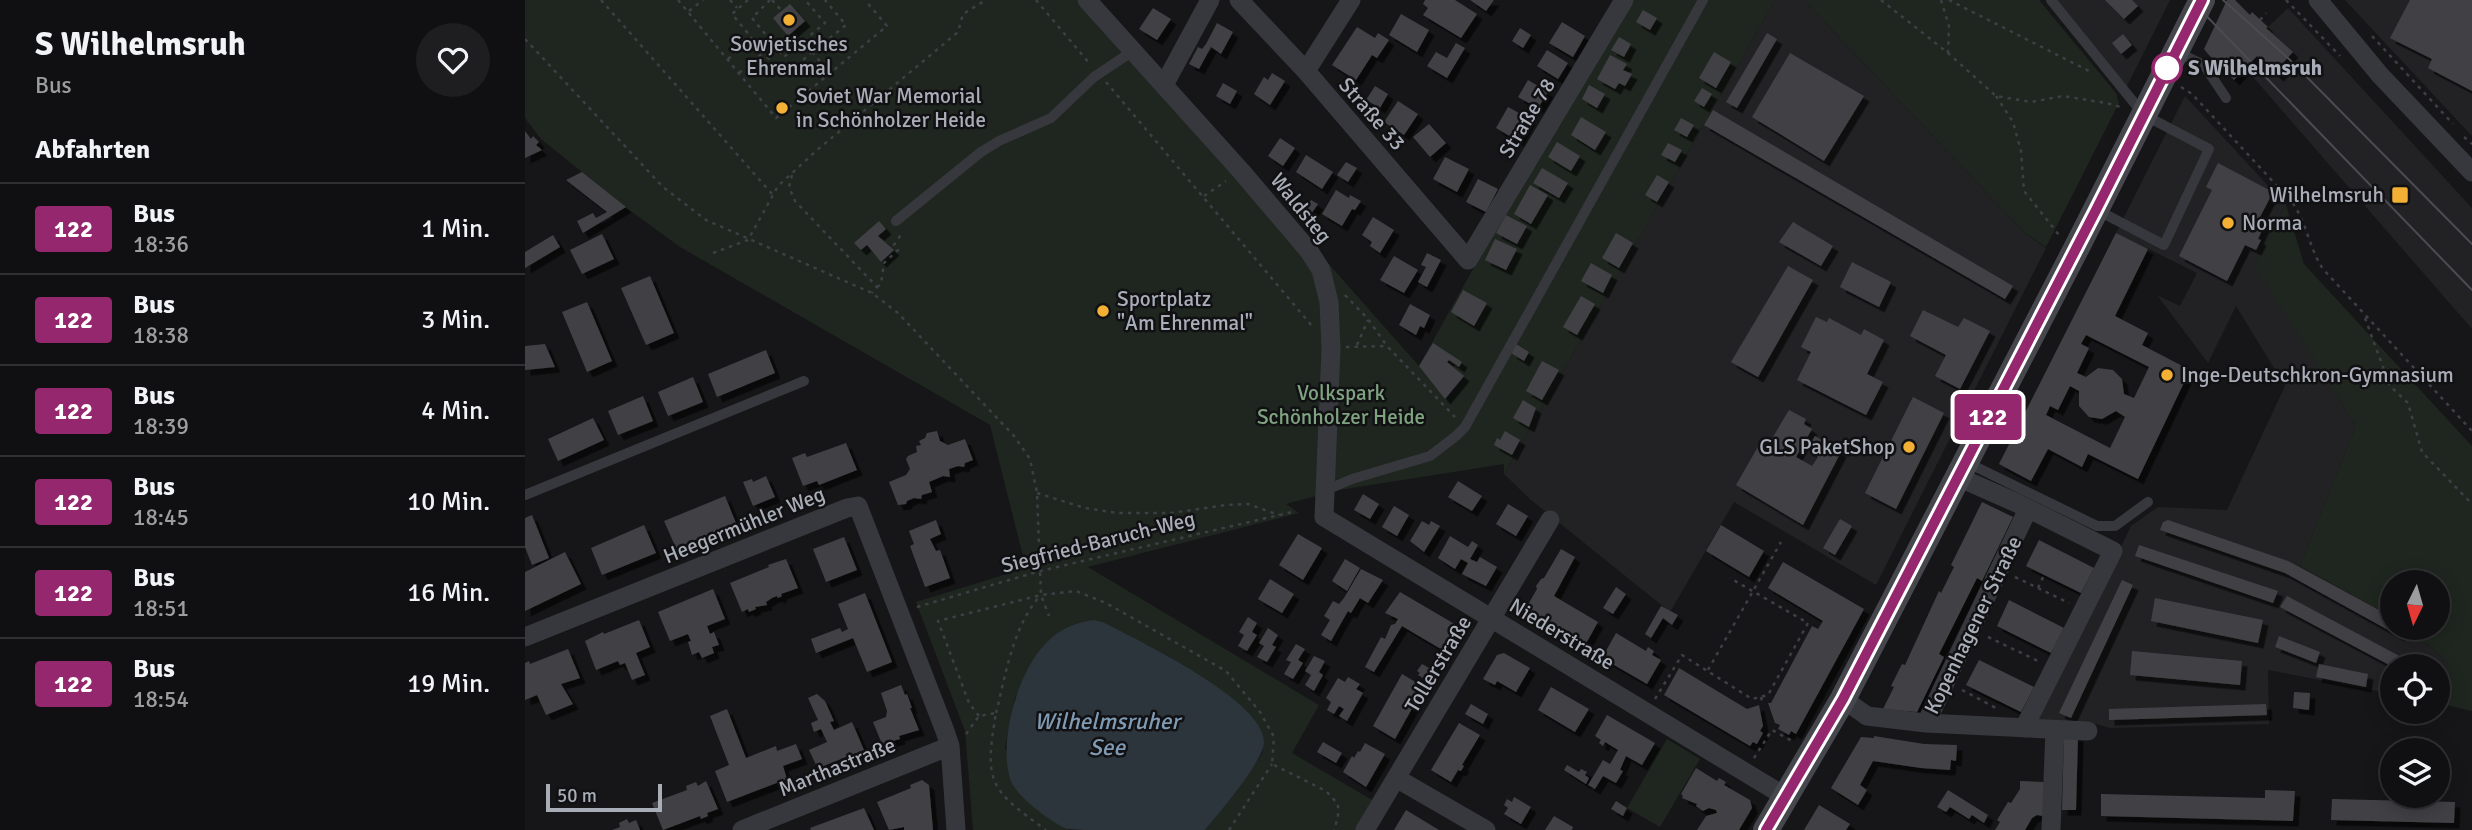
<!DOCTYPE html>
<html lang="de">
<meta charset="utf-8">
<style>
:root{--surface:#101012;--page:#1e1e20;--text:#f1f3f6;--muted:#9c9d9f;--line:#303032}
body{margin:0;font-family:Signika,sans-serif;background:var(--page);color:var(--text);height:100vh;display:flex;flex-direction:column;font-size:26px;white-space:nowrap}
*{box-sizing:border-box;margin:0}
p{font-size:23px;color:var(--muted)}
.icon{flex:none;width:38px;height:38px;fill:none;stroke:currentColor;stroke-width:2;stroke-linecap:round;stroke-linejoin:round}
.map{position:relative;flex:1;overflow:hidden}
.side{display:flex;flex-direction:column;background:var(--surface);width:525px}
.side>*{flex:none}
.badge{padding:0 14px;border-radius:5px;font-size:24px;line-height:46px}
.needle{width:46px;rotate:185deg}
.fabs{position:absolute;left:1855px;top:570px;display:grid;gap:14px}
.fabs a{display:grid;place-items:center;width:70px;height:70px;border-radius:50%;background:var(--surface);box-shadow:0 4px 18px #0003,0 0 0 2px var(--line);font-size:35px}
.scale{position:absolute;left:21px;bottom:18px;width:116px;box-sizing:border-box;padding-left:7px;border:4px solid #a8adb8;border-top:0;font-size:19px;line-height:24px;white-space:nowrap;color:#a8adb8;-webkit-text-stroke:5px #111113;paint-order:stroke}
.map>.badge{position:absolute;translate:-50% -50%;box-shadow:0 0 0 4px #fff}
h2{padding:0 35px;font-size:26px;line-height:63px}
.round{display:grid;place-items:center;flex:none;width:74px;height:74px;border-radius:37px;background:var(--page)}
.head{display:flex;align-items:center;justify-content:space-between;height:119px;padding:0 35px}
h1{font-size:33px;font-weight:700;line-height:52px}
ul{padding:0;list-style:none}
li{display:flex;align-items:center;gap:21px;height:91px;padding:0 35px;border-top:2px solid var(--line)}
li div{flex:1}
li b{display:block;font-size:26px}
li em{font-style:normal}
li .badge{min-width:77px;font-weight:700;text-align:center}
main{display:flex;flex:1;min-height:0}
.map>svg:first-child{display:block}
.built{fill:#222225}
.green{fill:#1e261f;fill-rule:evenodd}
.water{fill:#2c353c}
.building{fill:#404145;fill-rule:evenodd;filter:url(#shadow)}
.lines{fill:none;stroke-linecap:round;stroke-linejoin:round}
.path{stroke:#3d3f44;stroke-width:2.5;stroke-dasharray:3.5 5;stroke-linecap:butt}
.lane{stroke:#37383d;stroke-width:10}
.street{stroke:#37383d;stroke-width:19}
.secondary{stroke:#45474d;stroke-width:26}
.tram{stroke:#4a4c52;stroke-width:2}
.line-casing{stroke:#fff;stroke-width:16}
.line{stroke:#95276e;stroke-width:10}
.poi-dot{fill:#f2b134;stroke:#111113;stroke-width:2.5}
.stop-dot{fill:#fff;stroke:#95276e;stroke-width:3.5}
.labels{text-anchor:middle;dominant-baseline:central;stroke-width:5;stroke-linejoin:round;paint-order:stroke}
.poi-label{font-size:21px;fill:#a8adb8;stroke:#111113;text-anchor:start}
.stop-label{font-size:21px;font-weight:bold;fill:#a8adb8;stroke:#111113;text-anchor:start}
.street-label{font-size:21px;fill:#a8adb8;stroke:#111113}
.park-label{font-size:21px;fill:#7fa381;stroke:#111113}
.water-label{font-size:23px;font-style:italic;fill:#7f9bb3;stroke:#111113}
</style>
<main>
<section class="side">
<div class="head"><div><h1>S Wilhelmsruh</h1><p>Bus</p></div><a class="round"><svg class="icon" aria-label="heart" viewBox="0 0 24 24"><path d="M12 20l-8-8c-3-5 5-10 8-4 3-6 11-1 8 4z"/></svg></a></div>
<h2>Abfahrten</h2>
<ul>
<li><span class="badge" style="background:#95276e;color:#fff">122</span><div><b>Bus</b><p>18:36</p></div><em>1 Min.</em></li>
<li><span class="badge" style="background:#95276e;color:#fff">122</span><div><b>Bus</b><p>18:38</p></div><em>3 Min.</em></li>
<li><span class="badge" style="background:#95276e;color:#fff">122</span><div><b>Bus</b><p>18:39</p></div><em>4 Min.</em></li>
<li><span class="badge" style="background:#95276e;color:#fff">122</span><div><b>Bus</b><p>18:45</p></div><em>10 Min.</em></li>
<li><span class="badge" style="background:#95276e;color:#fff">122</span><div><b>Bus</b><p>18:51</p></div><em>16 Min.</em></li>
<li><span class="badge" style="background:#95276e;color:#fff">122</span><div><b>Bus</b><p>18:54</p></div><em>19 Min.</em></li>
</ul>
</section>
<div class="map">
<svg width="1947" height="830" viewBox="0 0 1947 830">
<defs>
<filter id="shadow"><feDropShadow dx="5.5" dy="5.5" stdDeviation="0" flood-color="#0009"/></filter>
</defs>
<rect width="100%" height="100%" fill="#161618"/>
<path class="built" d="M1250 0H1279L1500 233 1521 248 1351 585 1209 502 1145 612 1006 500 979 474Z
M1530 0H1645L1601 88Z
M1820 0H1947V136L1861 44Z
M1763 8 1947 208V329L1728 77 1681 49 1739 31Z
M1660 96 1761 205 1730 265 1831 426 1775 566 1867 617V628H1884L1923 663 1913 683V667H1867V694L1743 670 1744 724 1585 728 1564 722 1513 721 1606 526 1633 507 1702 510 1760 386 1711 306 1683 363 1632 295 1655 306 1672 273 1591 233Z"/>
<path class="green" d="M0 0H556L780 237 894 366 983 206 1108 0H1250L979 474V464L814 490 761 504 774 513 563 567 794 705 767 753 849 801 832 830H680C696 811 711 791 725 770 729 765 735 758 737 753 752 704 615 642 580 623L490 697 480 748 511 809 544 830H448L440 731 391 602 501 568 465 425 155 247 103 209 16 139 0 118ZM354 221 361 229 353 236 369 250 356 261 342 246 336 250 330 243Z
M1279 0H1514L1591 93 1594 103 1521 247 1500 233Z
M1761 205 1779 264 1947 446V711L1921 705 1923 696 1913 691V683L1923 663 1884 628H1913V583H1867V617L1775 566 1831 426 1729 265Z
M1142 739 1175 759 1135 827 1102 808Z"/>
<path class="water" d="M569 620 580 623C614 641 739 700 739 742 739 761 693 814 680 830 646 830 613 830 579 830 568 830 552 830 542 829 526 822 492 797 486 781 472 743 493 670 522 642 535 629 551 622 569 620Z"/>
<path class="building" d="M900 0H930L952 14 936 38 898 15 903 8 898 4Z
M945 0H969L961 11Z
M1580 0H1607L1613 6 1599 19Z
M1702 0H1710L1725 15 1727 12 1743 27 1741 28 1768 52 1756 65 1760 69 1753 76 1732 56 1709 80 1683 54 1679 49Z
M1885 0H1947V91L1903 68 1907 59 1865 38Z
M265 4 280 21 263 36 248 18Z
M628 8 646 19 632 40 614 29Z
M1118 10 1132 18 1125 30 1111 22Z
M876 14 904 30 892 52 864 35Z
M1037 22 1060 36 1048 57 1024 43Z
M692 23 708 32 696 54 686 47 674 69 664 64 673 47 677 49 681 44Z
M832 27 850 38 853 33 864 40 852 58 847 55 831 80 807 65Z
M995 28 1006 35 998 48 987 41Z
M1242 33 1252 39 1212 108 1201 102Z
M1598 34 1607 45 1596 54 1587 43Z
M1094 37 1106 44 1099 57 1086 50Z
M931 43 940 48 922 78 902 66 911 52 922 58Z
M1022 50 1043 63 1033 79 1012 66Z
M1189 52 1206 62 1191 88 1174 78Z
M1265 53 1339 96 1299 161 1227 117Z
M1085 55 1102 64 1098 70 1107 74 1100 86 1094 83 1090 89 1072 79Z
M747 73 760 81 745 105 729 94 739 77 743 80Z
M1003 80 1023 92 1013 108 993 97Z
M698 83 712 91 705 104 691 96Z
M1064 85 1080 94 1072 108 1057 99Z
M850 86 863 94 855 108 841 100Z
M1177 88 1187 94 1179 107 1169 101Z
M873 101 893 114 879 135 859 122Z
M983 107 1005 119 993 141 971 128Z
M1188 110 1488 286 1480 299 1179 125Z
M1056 117 1081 132 1070 150 1046 135Z
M1156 118 1169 125 1162 137 1149 130Z
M904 124 921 143 905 157 888 137Z
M0 131 6 139 8 136 14 142 11 145 17 150 0 158Z
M755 138 770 148 758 166 743 156Z
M1032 142 1055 156 1046 171 1023 157Z
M1143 143 1157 150 1150 162 1136 155Z
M781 155 808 172 797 189 771 172Z
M920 157 944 169 932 192 908 179Z
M821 162 832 168 823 182 812 175Z
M1693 163 1748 192 1733 221 1740 224 1733 239 1736 240 1731 250 1720 245 1702 281 1654 256 1687 190 1681 187Z
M1017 168 1043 183 1034 198 1008 183Z
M57 172 101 207 58 233 52 221 68 213 71 218 82 212 41 180Z
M1132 175 1144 182 1132 202 1120 195Z
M953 179 973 189 961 212 941 202Z
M1005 185 1023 195 1006 224 989 214Z
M811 190 824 198 825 195 836 201 830 210 827 209 817 226 797 214Z
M786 200 793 204 782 220 769 211 775 201 782 206Z
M981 215 1002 226 992 244 971 233Z
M848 217 869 230 855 253 845 246 847 242 837 235Z
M354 221 361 229 353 236 369 250 356 262 342 245 336 250 329 243Z
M1268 222 1308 246 1296 266 1254 242Z
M1091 233 1108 243 1094 268 1077 258Z
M1591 233 1623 249 1590 316 1623 333 1617 345 1665 370 1613 479 1563 454 1557 467 1523 449 1506 481 1474 464ZM1561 335 1624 367 1609 398 1599 394 1597 379 1588 370 1573 368 1561 377 1552 373 1564 348 1556 344ZM1545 386 1554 391V406L1564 417 1577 419 1591 411 1600 417 1585 448 1521 415 1525 406 1533 410Z
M77 234 89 259 57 274 45 250Z
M28 235 35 247 0 268V252Z
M970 239 992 249 981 270 960 260Z
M902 253 916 260 902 287 893 282 901 267 896 265Z
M869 256 893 270 879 293 855 280Z
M1327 262 1366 282 1354 307 1315 287Z
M1066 263 1087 275 1078 293 1056 281Z
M1263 266 1288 280 1233 377 1206 362Z
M125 276 149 333 121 345 96 288Z
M938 290 962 303 949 326 926 312Z
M1056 296 1070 304 1052 335 1038 327Z
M62 302 87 361 62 372 37 312Z
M885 304 905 315 899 328 895 326 891 335 874 325Z
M1398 310 1433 327 1439 318 1465 331 1435 389 1410 376 1421 355 1385 336Z
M1291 317 1302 322 1304 318 1336 335 1339 329 1359 340 1342 374 1358 382 1341 415 1272 380 1286 352 1276 347Z
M908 343 937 362 934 367 924 360 922 362 939 376 920 399 894 366Z
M20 344 30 367 0 370V346Z
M991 344 1004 352 999 361 986 353Z
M241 350 250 373 192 397 183 374Z
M1017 361 1034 370 1017 400 1001 391Z
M168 377 178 402 143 416 133 392Z
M118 396 128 421 93 435 83 411Z
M1388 397 1419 413 1371 509 1340 493Z
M998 400 1011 408 1004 427 988 418Z
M1264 410 1281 419 1279 424 1287 429 1271 457 1287 466 1293 457 1282 449 1290 436 1316 452 1278 525 1211 485 1238 438 1245 442Z
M68 418 79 440 33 461 23 439Z
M412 431 415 441 423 445 440 439 448 460 440 463 439 467 433 466 424 469 425 477 418 476 404 482 407 492 397 495 396 499 389 498 382 501 381 504 373 505 364 482 381 475 385 469 381 459 383 456 392 452 391 446 396 445 394 441 400 438 402 433Z
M980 431 995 440 987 455 969 445 972 438 975 440Z
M321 443 332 470 294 485 292 481 278 486 267 458 280 453 282 457Z
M241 476 250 497 228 506 218 482 227 479 228 482Z
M933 481 957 496 947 511 923 497Z
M838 494 854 504 845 519 829 510Z
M200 496 211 523 151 548 139 521Z
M1457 502 1488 517 1457 581 1452 578 1414 654 1419 657 1392 712 1358 709 1369 687 1366 686 1377 664 1380 665 1414 591 1416 593 1429 567 1426 565Z
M983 504 1003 516 991 536 971 524Z
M869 506 884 515 872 536 857 527Z
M7 515 24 558 7 565 0 547V518Z
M1315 519 1327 526 1310 555 1298 548Z
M411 520 416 534 405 539 411 551 415 550 425 578 400 587 385 546 389 544 384 531Z
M1643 520 1763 561 1867 617V628H1878L1874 636 1760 573 1635 530 1638 522Z
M897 521 904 525 906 521 915 526 899 552 885 541Z
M119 525 131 553 77 575 66 548Z
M1196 525 1239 551 1224 577 1181 551Z
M773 534 797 548 778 580 754 565Z
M925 536 943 547 947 541 953 545 945 559 952 562 955 557 972 567 961 586 937 574 943 563 936 559 930 569 913 558Z
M319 537 332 570 301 582 288 549Z
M1514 540 1569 568 1556 593 1501 566Z
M1614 545 1753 591 1748 603 1610 556Z
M1036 549 1050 557 1029 596 1073 622 1059 647 1002 613 1001 608 1012 589 1011 586 1016 579 1019 578Z
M40 552 56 584 0 611V572Z
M261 559 273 588 256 594 257 596 253 598 252 596 247 598 241 602 242 605 230 607 231 609 224 612 223 609 217 612 205 583 244 567 243 565Z
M820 559 835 568 822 591 807 581Z
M1258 562 1339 609 1271 734 1266 731 1264 735 1253 729 1255 725 1250 723 1243 703H1246L1287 626 1293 629 1298 621 1243 588Z
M836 569 858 580 843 603 835 598 826 613 823 611 806 641 796 635 805 620 799 616 808 601 814 604 819 598Z
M745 579 769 594 757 613 733 599Z
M1597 580 1608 585 1546 718 1534 713Z
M1091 587 1101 594 1088 614 1078 608Z
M188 589 200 619 182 626 185 634 189 632 194 645 187 647 189 653 177 658 174 652 167 655 163 642 166 641 163 634 145 641 133 612Z
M875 592 933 626 934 630 921 652 877 626 849 672 840 667 856 637 860 639 866 625 870 624 873 619 860 613Z
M340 593 367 662 342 672 328 638 291 653 286 639 315 628 317 632 323 629 313 604Z
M1762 596 1895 667H1868L1755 607Z
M1630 598 1738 620 1733 643 1626 621Z
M1484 600 1539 628 1526 653 1472 626Z
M1136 606 1153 615 1147 625 1138 618 1126 638 1120 634Z
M723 617 732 623 727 632 732 635 722 651 713 646 719 635 714 632Z
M114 620 125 647 111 653 120 675 107 680 100 663 95 665 93 661 71 670 60 641 78 632 79 634Z
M743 628 753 635 747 645 751 647 742 662 732 657 739 646 734 643Z
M1091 633 1121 651 1123 647 1129 651 1127 655 1136 660 1122 684 1077 658Z
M1754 636 1795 652 1791 663 1750 647Z
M771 644 780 649 773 660 778 663 768 679 759 674 766 662 761 660Z
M43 649 55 678 36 684 48 704 21 715 12 695 0 700V663L4 661 5 664Z
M1607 651 1717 661 1715 685 1605 675Z
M979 653 1005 668 991 692 972 681 970 685 958 679 972 655Z
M789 656 800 661 794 672 798 675 789 691 780 685 786 675 780 671Z
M1454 660 1509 687 1496 712 1441 685Z
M897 664 909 671 903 681 893 675 895 673 892 671Z
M1794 664 1843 674 1841 687 1791 677Z
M1154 668 1222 709 1234 705 1238 726 1235 731 1238 733 1232 744 1228 742 1225 746 1139 695Z
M877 674 899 687 870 739 848 726Z
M823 677 835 684 831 689 838 693 822 721 814 716 819 709 814 706 809 714 802 710 806 702 801 698 813 678 820 682Z
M376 685 380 695 382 694 387 708H385L394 730 374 736 375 739 357 744 348 722 361 717 362 711 356 693Z
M1026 687 1064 709 1050 732 1013 710Z
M1769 692 1785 693 1784 710 1768 708Z
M292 694 300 701 309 721 305 722 309 730 327 722 339 750 301 765 302 768 294 771 284 750 302 742 296 729 289 732 286 723 293 720 283 698Z
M946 704 963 714 958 724 940 714Z
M1741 704 1742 715 1584 720V709Z
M202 709 221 758 251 746 252 751 271 744 277 759 258 766 262 779 202 802 190 771 204 765 185 716Z
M1082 715 1130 743 1117 765 1101 756 1095 770 1098 771 1091 783 1078 776 1070 789 1063 785 1078 760 1085 764 1093 750 1080 742 1078 746 1074 743 1076 740 1070 736Z
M934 723 955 735 937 765 939 766 936 771 933 770 926 782 906 770Z
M1349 736 1399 744 1432 745 1431 761 1426 760 1425 770 1396 768 1348 761 1335 785 1342 790 1333 805 1306 788 1336 737 1349 738Z
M1539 736H1553L1551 810H1537Z
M798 742 817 753 811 763 792 752Z
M840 743 860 754 841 787 818 772 827 756 829 758 833 751 835 752Z
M1042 765 1054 772 1056 769 1062 772 1060 775 1064 778 1061 784 1039 770Z
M1171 768 1192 781 1194 778 1201 782 1199 785 1225 800 1227 808 1214 830H1172L1181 816 1192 813 1191 810 1184 808 1178 811 1171 806 1172 804 1157 798 1158 796 1156 794Z
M397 780 404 785 408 830H379V827L364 830 352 802 386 788 385 785Z
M181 781 193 809 182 813 183 816 176 819 175 816 138 830 127 803 162 790 161 786 171 782 173 786Z
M1495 781 1520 782 1518 816 1512 815 1507 818 1500 830H1470L1475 822 1472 820 1483 802 1486 803 1495 789Z
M1423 790 1463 815 1459 823 1447 815 1444 819 1425 807 1421 812 1412 807Z
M1740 790 1770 791 1768 821 1576 816V794L1740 798Z
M989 797 1006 807 996 824 979 814 983 808 979 805 982 799 987 802Z
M1807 799 1930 802 1929 823 1806 820Z
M1091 801 1102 808 1098 816 1086 809Z
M1294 805 1325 824 1321 830H1279Z
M339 808 349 830H286L285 828Z
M881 810 914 830H869Z
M1029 816 1048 827 1047 830H1020Z
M102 819 104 823 111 820 115 830H87L95 827 94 823Z"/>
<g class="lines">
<path class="path" d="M76 0 247 194
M153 0 251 118 362 26 340 0
M205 0 212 8
M223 0 207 14 258 76 321 25 300 0
M245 0 227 18 259 57 300 23 280 0
M247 0 257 11
M511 0 565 64
M1356 0 1423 53 1471 96 1506 102 1538 96 1581 103 1596 107
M1416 0 1424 26 1423 53
M1424 0 1568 73
M1761 0 1815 56
M164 11 178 0
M1735 20 1741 13
M1847 36 1928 124
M0 39 138 187 181 220 347 293 373 313 489 436 505 459 512 493 516 595 524 616
M287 52 305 73
M203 59 227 38
M214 73 239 52
M581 82 787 326
M1656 87 1667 94 1767 202C1782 223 1784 248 1798 269L1947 431
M1471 96 1488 122 1496 151 1499 191 1534 235
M1939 137 1947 144
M267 175 264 187 270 201 352 287 347 293
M679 196 701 181
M188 253 223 240 253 186 291 151 433 32 438 14 461 0
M352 287 356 284 359 263 373 250 369 245 377 233
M820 295 843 319 862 346 930 417
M1840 318 1865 386 1883 403 1897 452 1947 504
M832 345 843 320
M821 347 862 346
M512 493 560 508 593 513H646L701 505 723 504 754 515
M1490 577 1544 603
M1513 588 1519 575
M392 607 515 571 767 512
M1463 637 1513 661
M1183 670 1256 542
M1437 690 1471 708
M1236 697 1238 705
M1130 699 1157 655 1227 699 1243 695 1283 623 1205 578
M471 713C481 674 488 625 516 595
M454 716 444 703 413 621 516 595 551 591 581 603 701 671 735 712 749 737 747 764 801 791 813 804V817L809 830
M441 734 454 716 471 713C459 783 464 789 521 830
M1229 758 1247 730 1269 742
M704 830 747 764"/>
<path class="lane" d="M1526 0 1619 115 1684 149 1639 245 1572 210
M1652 52 1679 65 1701 98
M371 221 456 152 474 141 526 118 569 77 608 51
M1441 462 1572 526H1590L1623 502
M799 491 827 479 905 456 931 436 940 427 1178 0
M0 495 279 381"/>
<path class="street" d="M562 0 716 171 784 251 796 270 804 302 806 349 799 517 1261 797
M714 0 781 71 943 260 1099 0
M1793 0 1855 75 1947 172
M781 71 826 0
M639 85 685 0
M1433 477 1494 504 1588 551 1499 728
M0 637 322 508 333 506 420 731 425 746 431 830
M1318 699 1342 716 1401 723 1563 731
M1401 723 1503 509
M871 778 961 830
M217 830 425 746
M840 830 1025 520
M1526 830 1530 730"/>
<path class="secondary" d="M1241 830 1318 699 1552 247 1677 0"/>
<path class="tram" d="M1666 0 1947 290
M1698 0 1765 60 1947 244"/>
</g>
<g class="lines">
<defs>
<path id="line" d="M1241 830 1318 699 1571 210 1677 0"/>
</defs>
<use href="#line" class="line-casing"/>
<use href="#line" class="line"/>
</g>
<g class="poi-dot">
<circle cx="264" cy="20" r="7"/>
<circle cx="257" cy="108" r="7"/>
<rect x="1866" y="186" width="18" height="18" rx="3.5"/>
<circle cx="1703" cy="223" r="7"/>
<circle cx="578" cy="311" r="7"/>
<circle cx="1642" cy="375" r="7"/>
<circle cx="1384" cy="447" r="7"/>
</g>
<circle class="stop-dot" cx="1642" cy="68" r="14"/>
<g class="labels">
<g class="poi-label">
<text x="264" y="44" text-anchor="middle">Sowjetisches<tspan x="264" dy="24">Ehrenmal</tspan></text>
<text x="271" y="96">Soviet War Memorial<tspan x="271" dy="24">in Schönholzer Heide</tspan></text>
<text x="1859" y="195" text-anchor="end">Wilhelmsruh</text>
<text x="1717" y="223">Norma</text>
<text x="592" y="299">Sportplatz<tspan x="592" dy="24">"Am Ehrenmal"</tspan></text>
<text x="1656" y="375">Inge-Deutschkron-Gymnasium</text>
<text x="1370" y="447" text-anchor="end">GLS PaketShop</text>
</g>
<g class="stop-label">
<text x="1663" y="68">S Wilhelmsruh</text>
</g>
<g class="street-label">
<text transform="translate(847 114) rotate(49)">Straße 33</text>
<text transform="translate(1002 118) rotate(-59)">Straße 78</text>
<text transform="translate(776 208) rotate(51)">Waldsteg</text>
<text transform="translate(219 525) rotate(-22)">Heegermühler Weg</text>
<text transform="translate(573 542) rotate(-14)">Siegfried-Baruch-Weg</text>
<text transform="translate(1448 625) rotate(-64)">Kopenhagener Straße</text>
<text transform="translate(1037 634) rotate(31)">Niederstraße</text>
<text transform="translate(913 664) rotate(-59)">Tollerstraße</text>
<text transform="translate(312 767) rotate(-22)">Marthastraße</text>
</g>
<g class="park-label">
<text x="816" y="393">Volkspark<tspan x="816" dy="24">Schönholzer Heide</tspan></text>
</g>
<g class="water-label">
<text x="582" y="721">Wilhelmsruher<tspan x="582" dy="26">See</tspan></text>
</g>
</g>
</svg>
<div class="fabs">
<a><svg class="needle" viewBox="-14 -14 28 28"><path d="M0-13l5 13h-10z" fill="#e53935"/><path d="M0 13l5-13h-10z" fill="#9c9d9f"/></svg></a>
<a><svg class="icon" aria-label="locate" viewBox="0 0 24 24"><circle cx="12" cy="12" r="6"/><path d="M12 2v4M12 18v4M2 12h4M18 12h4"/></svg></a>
<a><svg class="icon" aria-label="layers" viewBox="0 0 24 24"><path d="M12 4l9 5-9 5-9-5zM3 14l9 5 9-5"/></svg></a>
</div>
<div class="scale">50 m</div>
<b class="badge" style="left:1463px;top:417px;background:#95276e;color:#fff">122</b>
</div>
</main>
